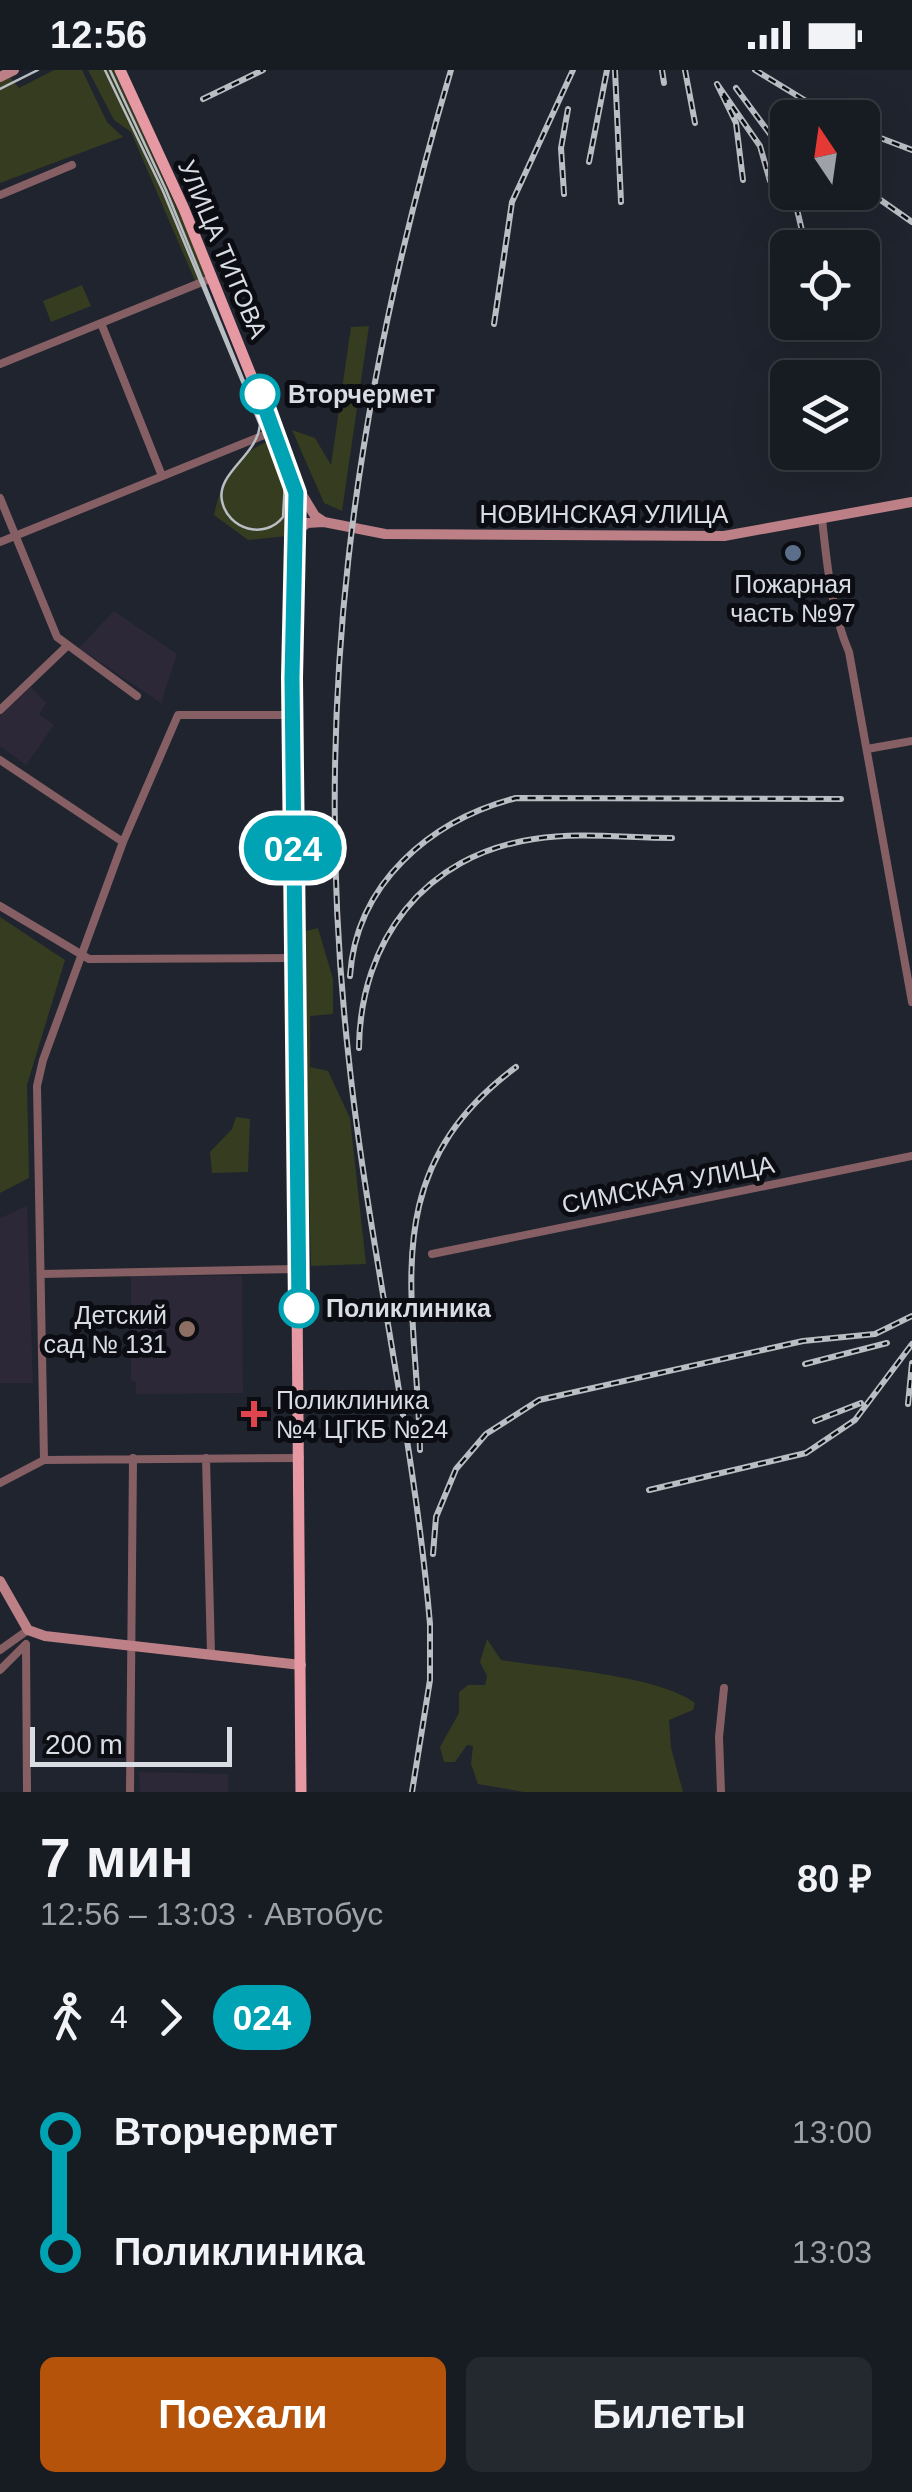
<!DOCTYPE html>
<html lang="ru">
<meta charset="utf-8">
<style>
:root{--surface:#171b22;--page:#24282f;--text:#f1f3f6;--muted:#9ea1a5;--line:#363940;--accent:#b45309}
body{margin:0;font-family:Arial,sans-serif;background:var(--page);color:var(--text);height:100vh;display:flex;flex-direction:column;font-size:38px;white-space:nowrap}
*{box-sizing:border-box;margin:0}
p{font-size:32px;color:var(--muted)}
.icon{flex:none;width:55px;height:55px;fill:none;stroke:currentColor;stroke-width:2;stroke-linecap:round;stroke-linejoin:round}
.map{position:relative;height:1722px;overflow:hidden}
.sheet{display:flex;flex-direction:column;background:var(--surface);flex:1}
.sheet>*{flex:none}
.badge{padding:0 20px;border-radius:32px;font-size:35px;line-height:65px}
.needle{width:65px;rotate:347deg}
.buttons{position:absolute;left:770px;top:30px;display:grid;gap:20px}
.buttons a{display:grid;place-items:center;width:110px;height:110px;border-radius:15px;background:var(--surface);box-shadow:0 10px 40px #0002,0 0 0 2px var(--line);font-size:50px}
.scale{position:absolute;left:30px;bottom:25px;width:202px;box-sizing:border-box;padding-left:10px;border:5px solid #d9dce3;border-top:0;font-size:28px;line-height:35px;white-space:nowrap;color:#d9dce3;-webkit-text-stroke:8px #0b0d12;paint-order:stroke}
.map>.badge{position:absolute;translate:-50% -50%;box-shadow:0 0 0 5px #fff}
.legs{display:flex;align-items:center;gap:15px;height:110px;padding:0 40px;font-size:32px}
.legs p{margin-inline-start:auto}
.summary{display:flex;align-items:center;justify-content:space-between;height:170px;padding:0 40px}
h1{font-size:55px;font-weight:700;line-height:75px}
.action{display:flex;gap:20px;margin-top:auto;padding:20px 40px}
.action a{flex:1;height:115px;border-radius:15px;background:var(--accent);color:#fff;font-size:40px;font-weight:700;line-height:115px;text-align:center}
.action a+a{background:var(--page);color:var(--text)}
ul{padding:0 40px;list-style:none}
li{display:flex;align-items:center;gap:35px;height:120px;font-size:38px}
li i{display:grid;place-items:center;width:15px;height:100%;margin:0 12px;background:currentColor}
li i::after{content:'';width:25px;height:25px;margin:-12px;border:8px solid;border-radius:50%;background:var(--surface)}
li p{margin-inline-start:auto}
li:first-child i{background:linear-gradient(#0000 50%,currentColor 0)}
li:last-child i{background:linear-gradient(currentColor 50%,#0000 0)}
.status{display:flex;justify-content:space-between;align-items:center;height:70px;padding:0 50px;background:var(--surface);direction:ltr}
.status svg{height:28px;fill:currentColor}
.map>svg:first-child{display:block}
.education{fill:#2c2838}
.green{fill:#353c20}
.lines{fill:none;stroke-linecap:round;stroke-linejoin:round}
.street{stroke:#855f63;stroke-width:8}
.secondary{stroke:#bc8086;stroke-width:10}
.primary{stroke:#e699a2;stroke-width:11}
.tram{stroke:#b9bdc4;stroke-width:2.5}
.rail-casing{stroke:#b9bdc4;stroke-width:6}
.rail{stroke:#0b0d12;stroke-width:2.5;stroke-dasharray:8;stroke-linecap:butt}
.line-1-casing{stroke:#fff;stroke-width:22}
.line-1{stroke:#00a3b4;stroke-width:15}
.stop-1-dot{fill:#fff;stroke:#00a3b4;stroke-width:5}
.service-dot{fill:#5c6f8a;stroke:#0b0d12;stroke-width:4}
.education-dot{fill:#8d6e63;stroke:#0b0d12;stroke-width:4}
.health-dot{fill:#e0444e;stroke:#0b0d12;stroke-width:4}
.labels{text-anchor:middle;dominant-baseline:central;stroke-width:10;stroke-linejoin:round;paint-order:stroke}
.street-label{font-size:25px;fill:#d9dce3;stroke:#0b0d12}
.stop-label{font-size:25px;font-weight:bold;fill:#d9dce3;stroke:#0b0d12;text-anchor:start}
.poi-label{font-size:25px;fill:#d9dce3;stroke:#0b0d12}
</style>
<div class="status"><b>12:56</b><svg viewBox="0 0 49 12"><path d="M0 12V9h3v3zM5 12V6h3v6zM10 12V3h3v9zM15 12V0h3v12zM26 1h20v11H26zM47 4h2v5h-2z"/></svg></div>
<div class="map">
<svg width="912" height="1722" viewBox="0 0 912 1722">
<rect width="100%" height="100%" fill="#1f242e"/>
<path class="education" d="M114 541 177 584 161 633 79 578Z
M31 617 46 633 39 644 54 655 26 695 0 676V646Z
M27 1136 33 1313H0V1148Z
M131 1206H242L243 1323 136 1324V1312L131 1311Z
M139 1702 228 1704V1722H140Z"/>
<path class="green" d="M54 0H82L107 52 123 67 0 113V12L10 7 19 18Z
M88 0H114L206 202 204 207 195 211 131 62 114 50Z
M82 215 91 236 51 252 43 231Z
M369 256 342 441 324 433 292 360 315 368 331 395 351 257Z
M273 370 290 420 287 466 248 470 214 445C222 409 235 382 273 370Z
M0 847 65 890 27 1015 29 1108 0 1123Z
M318 858 333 909V944L310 946V997L328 1001 350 1048 366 1194 311 1196 302 862Z
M236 1047 250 1049 248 1102 212 1103 210 1082 232 1059Z
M487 1569 501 1590C549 1598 658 1605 695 1633L693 1640 669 1650 671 1678 683 1722H524L478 1714 471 1694 473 1676 467 1675 455 1692H444L440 1677 459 1643V1622L468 1615H485L487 1606 480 1592Z"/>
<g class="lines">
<path class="street" d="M0 125 72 95
M101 253 162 406
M0 294 212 208
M0 428 57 567 137 626
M822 449C827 494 831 540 849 582L912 932
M0 472 274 361
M0 640 67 576
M867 679 912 671
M0 690 123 772
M0 836 89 889 294 888
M432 1184 912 1086
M41 1204 299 1199
M206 1388 211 1584
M44 1390 37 1016 43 990 123 772 178 645H292
M0 1413 44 1390 300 1388
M26 1575 27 1722
M0 1580 28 1560
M0 1600 26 1574
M130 1722 133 1388
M721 1722 719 1667 724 1618"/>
<path class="secondary" d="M0 7 14 0
M295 413 315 446 324 452 385 464 724 466 912 432
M293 464 307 453 323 452
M0 1511 28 1560 45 1566 301 1595"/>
<path class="primary" d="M120 0 184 139 294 412 292 607 301 1722"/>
<path class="tram" d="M105 0 163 121 260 355C257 386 216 403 222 431 228 460 265 470 283 447L285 412 166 120 110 0
M0 19 38 0"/>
<defs>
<path id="rail" d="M615 0 621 132
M662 0 664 13
M685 0 695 53
M755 0 834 48
M736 18 773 68 788 102
M203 29 263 0
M862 61 912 80
M589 92 607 0
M743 110 736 53 717 14 760 76 770 111
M862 117 912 152
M793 122 806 178
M564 124 561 78 568 39
M819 252V254
M494 254 512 132 573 0
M350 906C356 813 431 750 516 728L841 729
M359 978C360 871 424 785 534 769 579 762 627 768 672 768
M805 1294 887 1273
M908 1334 912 1293
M815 1351 861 1333
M420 1380C417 1226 373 1104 516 997
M649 1420 806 1383 855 1350 912 1274
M433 1484 436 1447 456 1399 486 1364 539 1330 803 1271 875 1264 912 1246
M412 1722 430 1610V1554C414 1365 369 1179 349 991 310 642 352 335 451 0"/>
</defs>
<use href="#rail" class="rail-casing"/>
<use href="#rail" class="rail"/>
</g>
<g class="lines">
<defs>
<path id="line-1" d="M260 324 296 423 292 608 299 1238"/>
</defs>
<use href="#line-1" class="line-1-casing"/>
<use href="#line-1" class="line-1"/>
</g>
<g class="stop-1-dot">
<circle cx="260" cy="324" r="18"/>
<circle cx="299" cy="1238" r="18"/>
</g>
<circle class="service-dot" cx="793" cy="483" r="10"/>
<circle class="education-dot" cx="187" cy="1259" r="10"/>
<path class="health-dot" d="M249 1329h10v10h10v10h-10v10h-10v-10h-10v-10h10z"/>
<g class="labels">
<g class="street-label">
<text transform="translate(223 179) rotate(67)">УЛИЦА ТИТОВА</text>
<text x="604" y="444">НОВИНСКАЯ УЛИЦА</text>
<text transform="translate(668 1114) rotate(-11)">СИМСКАЯ УЛИЦА</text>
</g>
<g class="stop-label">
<text x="288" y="324">Вторчермет</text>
<text x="326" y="1238">Поликлиника</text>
</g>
<g class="poi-label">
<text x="793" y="514">Пожарная<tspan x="793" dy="29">часть №97</tspan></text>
<text x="167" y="1245" text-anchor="end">Детский<tspan x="167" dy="29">сад № 131</tspan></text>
<text x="276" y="1330" text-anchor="start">Поликлиника<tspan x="276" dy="29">№4 ЦГКБ №24</tspan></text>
</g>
</g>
</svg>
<div class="buttons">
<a><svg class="needle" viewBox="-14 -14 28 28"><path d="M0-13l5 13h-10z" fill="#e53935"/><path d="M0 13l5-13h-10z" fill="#9ea1a5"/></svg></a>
<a><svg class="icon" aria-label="locate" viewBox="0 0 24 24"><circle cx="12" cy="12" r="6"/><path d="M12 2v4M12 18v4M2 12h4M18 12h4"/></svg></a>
<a><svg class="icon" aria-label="layers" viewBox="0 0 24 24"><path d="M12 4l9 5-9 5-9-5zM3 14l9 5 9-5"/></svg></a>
</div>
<div class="scale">200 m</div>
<b class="badge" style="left:293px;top:778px;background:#00a3b4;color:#fff">024</b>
</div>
<section class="sheet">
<div class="summary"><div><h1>7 мин</h1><p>12:56 – 13:03 · Автобус</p></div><b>80 ₽</b></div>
<div class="legs"><svg class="icon" aria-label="walk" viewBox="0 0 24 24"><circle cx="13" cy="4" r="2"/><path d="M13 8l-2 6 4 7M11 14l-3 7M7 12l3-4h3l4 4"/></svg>4<svg class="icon" aria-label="forward" viewBox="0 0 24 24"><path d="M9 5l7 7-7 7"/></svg><b class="badge" style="background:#00a3b4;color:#fff">024</b></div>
<ul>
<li><i style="color:#00a3b4"></i><b>Вторчермет</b><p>13:00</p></li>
<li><i style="color:#00a3b4"></i><b>Поликлиника</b><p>13:03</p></li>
</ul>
<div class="action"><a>Поехали</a><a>Билеты</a></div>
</section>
